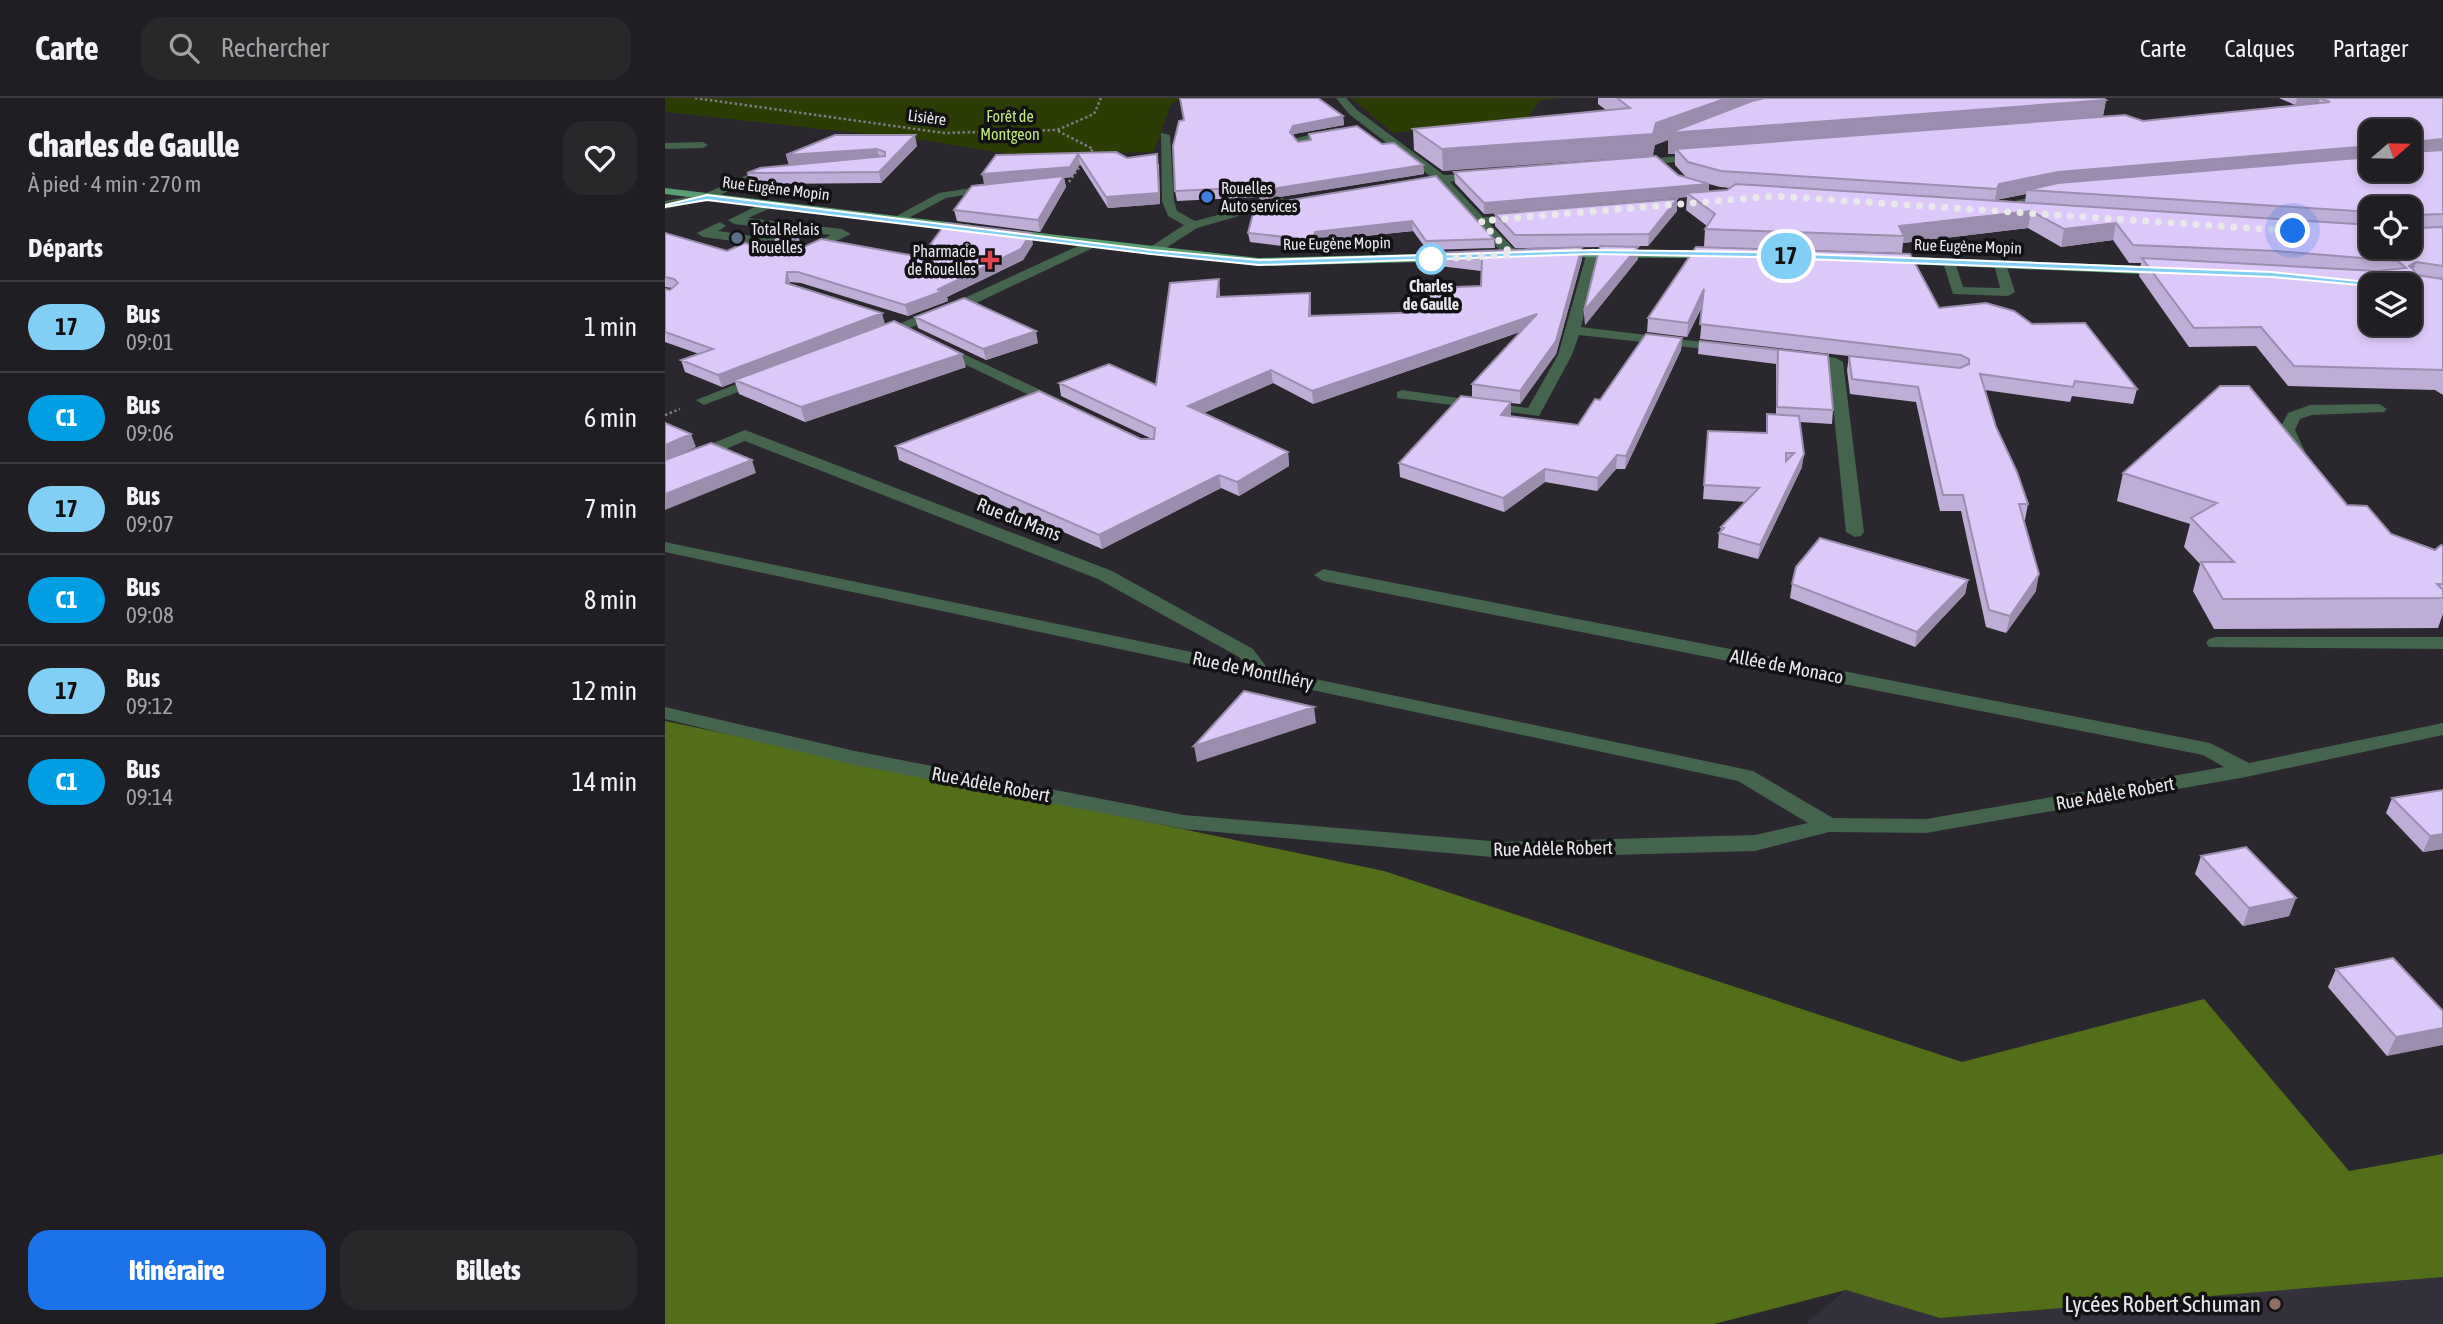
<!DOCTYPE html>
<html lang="fr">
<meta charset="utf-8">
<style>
:root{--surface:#201e22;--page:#28272a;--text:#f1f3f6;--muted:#a2a2a5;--line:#3d3c40;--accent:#1a73e8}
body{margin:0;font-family:"Asap Condensed",sans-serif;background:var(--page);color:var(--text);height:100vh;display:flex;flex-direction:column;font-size:26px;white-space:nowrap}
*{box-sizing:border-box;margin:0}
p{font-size:23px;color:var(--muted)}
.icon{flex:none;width:38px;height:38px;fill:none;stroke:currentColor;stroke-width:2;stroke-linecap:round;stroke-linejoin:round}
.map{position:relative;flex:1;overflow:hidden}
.side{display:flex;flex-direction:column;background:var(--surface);width:665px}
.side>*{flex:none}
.badge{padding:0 14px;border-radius:23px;font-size:24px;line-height:46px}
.needle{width:46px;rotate:70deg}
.fabs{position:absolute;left:1694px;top:21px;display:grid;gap:14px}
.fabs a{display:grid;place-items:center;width:63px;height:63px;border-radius:14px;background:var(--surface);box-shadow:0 4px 10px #0003,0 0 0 2px var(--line);font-size:35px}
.you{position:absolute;width:35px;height:35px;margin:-18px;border:5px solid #fff;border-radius:50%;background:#1a73e8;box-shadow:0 0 0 10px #1a73e833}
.map>.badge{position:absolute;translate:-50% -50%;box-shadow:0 0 0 4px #fff}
h2{padding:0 28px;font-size:26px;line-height:63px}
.round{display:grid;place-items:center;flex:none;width:74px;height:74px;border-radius:21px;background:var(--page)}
.summary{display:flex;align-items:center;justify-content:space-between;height:119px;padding:0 28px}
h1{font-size:33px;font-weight:800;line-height:52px}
.primary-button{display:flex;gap:14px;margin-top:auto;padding:14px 28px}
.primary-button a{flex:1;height:80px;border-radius:21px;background:var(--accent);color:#fff;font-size:28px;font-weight:800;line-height:80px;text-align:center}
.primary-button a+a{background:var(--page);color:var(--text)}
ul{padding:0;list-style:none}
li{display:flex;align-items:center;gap:21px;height:91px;padding:0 28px;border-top:2px solid var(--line)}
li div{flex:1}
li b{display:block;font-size:26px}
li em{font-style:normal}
li .badge{min-width:77px;font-weight:700;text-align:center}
header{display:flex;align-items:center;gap:42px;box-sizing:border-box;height:98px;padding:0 35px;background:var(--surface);border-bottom:2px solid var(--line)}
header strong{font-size:33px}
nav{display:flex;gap:38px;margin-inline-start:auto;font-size:24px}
.search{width:490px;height:63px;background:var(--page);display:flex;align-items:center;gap:18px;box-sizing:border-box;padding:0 24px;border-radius:21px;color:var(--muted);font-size:26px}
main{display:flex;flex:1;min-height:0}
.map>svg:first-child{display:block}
.built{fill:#35313c}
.green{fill:#2c3d04}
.forest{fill:#536e18}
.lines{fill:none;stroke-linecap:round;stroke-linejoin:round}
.path{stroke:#7d7c81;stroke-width:2.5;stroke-dasharray:2.5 2.5;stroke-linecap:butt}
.minor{fill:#44644e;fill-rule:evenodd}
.major{fill:#599e72;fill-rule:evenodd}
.wall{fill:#beadd6;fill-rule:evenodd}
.shaded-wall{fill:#9b8dae}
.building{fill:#ddc9f9;stroke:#9b8dae;stroke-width:2;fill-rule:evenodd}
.line{fill:#82cff5;stroke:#fff;stroke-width:2}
.walk{stroke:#e8e7eb;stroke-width:7;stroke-dasharray:0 12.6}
.shop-dot{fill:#3f7fe0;stroke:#121114;stroke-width:2.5}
.service-dot{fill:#5c6f8a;stroke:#121114;stroke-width:2.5}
.stop-dot{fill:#fff;stroke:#82cff5;stroke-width:3.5}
.health-dot{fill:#e0444e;stroke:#121114;stroke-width:2.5}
.education-dot{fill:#8d6e63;stroke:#121114;stroke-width:2.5}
.labels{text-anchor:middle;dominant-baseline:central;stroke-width:7;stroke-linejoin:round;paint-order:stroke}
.far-park-label{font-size:16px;fill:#c0e97b;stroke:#121114}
.far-street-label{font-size:16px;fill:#e8e7eb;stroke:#121114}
.far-poi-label{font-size:16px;fill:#e8e7eb;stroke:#121114;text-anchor:start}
.far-stop-label{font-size:16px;font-weight:bold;fill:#e8e7eb;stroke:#121114}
.street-label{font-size:19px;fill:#e8e7eb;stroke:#121114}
.near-poi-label{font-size:23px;fill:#e8e7eb;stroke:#121114;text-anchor:end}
</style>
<header>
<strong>Carte</strong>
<div class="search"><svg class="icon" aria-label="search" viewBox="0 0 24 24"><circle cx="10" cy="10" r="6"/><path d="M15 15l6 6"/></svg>Rechercher</div>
<nav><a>Carte</a><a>Calques</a><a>Partager</a></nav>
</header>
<main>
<section class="side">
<div class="summary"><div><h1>Charles de Gaulle</h1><p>À pied · 4 min · 270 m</p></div><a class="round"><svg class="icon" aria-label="heart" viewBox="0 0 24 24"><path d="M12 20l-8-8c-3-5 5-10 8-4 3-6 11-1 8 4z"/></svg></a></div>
<h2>Départs</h2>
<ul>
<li><span class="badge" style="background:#82cff5;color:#111">17</span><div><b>Bus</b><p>09:01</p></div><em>1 min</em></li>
<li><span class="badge" style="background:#009ee3;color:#fff">C1</span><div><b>Bus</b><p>09:06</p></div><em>6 min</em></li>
<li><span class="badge" style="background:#82cff5;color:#111">17</span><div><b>Bus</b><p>09:07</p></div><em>7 min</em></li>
<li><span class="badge" style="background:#009ee3;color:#fff">C1</span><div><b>Bus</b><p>09:08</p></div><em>8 min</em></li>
<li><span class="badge" style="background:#82cff5;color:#111">17</span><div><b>Bus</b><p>09:12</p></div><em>12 min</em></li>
<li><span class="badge" style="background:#009ee3;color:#fff">C1</span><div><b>Bus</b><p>09:14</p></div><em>14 min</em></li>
</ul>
<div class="primary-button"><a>Itinéraire</a><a>Billets</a></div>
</section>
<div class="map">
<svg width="1778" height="1226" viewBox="0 0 1778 1226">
<rect width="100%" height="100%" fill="#2a282e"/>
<path class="built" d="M1778 1179V1226H1140L1181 1192 1275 1220Z"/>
<path class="green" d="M0 0H515L505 8 489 54 350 57 257 42 0 14Z
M686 0H899L875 2 863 19 728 35Z"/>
<path class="forest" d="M0 623 719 773 1297 964 1539 901 1684 1073 1778 1056V1179L1275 1220 1181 1192 1049 1226H0Z"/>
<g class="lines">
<path class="path" d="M30 0 279 35 392 32 429 16 436 0
M393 33 428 51 423 57
M404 84 418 64
M0 317 15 311"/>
<path class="minor" d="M671 0H681L692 12 779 77 822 75 824 77 785 84 818 119 863 117V123L859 124 825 126 852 154V160H842L773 85 742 86V82L766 79 684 16Z
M672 30 677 33 676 35 640 43 644 51H636L628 41Z
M496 35 505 37 509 103 512 113 530 123 617 100 623 104 532 130 490 157H482V151L519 127 503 118 497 103Z
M0 45 38 44 43 47 38 50 0 51Z
M1038 56 1043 59 1042 61 969 68 963 65 969 62Z
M111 70 115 71V75L98 78 46 101 0 111V103L39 96 91 73Z
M332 86 336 87V91L281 100 236 124 226 121 274 95Z
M1387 93 1393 97 1391 99 1323 116 1317 112Z
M104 102 110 106 108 109 83 120 177 131 186 136 131 162 93 157 90 146 38 139 32 135 55 124 61 128 53 133 102 140 120 132 69 126 63 122ZM137 134 166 137 129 154 102 151Z
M426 142 432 146 430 149 307 207 217 240 205 237 297 201Z
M928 150 934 154 916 229 1062 247 1069 251 1067 254 914 237 907 257 874 318 732 300V294L737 292 863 310 893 257 922 154Z
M1284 160 1290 164 1298 189 1335 190 1329 166 1340 163 1350 194 1343 198 1288 196 1278 164Z
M273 244 401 304 404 307 396 312 391 310 268 251V245Z
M1136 255 1171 260 1178 264 1199 434 1196 438 1190 439 1181 434 1164 267 1131 262 1129 259Z
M97 276 104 280 102 283 44 305 39 307 31 302Z
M1714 306 1722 311 1719 314 1647 317 1635 321 1630 332 1644 362 1642 365H1630L1614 332 1623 315 1645 307Z
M80 332 447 473 588 551 603 571 1088 673 1168 720 1261 721 1559 669 1538 657 658 483 649 477 658 471 1545 645 1584 665 1778 625V637L1581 679 1261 735 1164 734 1090 753 837 760 519 731 190 667 0 621V609L190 653 519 717 837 744 1090 737 1143 725 1073 683 0 454V444L579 565 574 559 433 481 80 343 0 376V365Z
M1551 539H1778V551L1544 549 1541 545 1544 541Z"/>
<path class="major" d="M0 90 307 127 313 131 307 135 0 96Z
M339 131 594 160 795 155 801 159 795 163 594 168 335 138 333 135Z
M890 152H1054L1060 156 1054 160 885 159 884 156Z
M1222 158 1501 169 1508 173 1501 177 1217 165V159Z"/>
</g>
<path class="wall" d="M933 0H1438L1441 2 1438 19 1478 23 1653 6 1654 4 1630 7 1614 0H1778V297L1770 292 1623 288 1591 248 1524 249 1474 178 1476 165H1464L1448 142 1396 149 1363 130 1238 145 1237 155 1039 149 1040 131 1042 128 1021 112 1022 99 819 116 790 85 789 74 1013 77 1044 94 1062 92 1065 90 1055 89 1022 80 1010 67V56H1003V42L990 47 778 73 749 52 748 31 941 12 933 6ZM1706 33 1745 72H1706ZM1361 96 1360 104 1331 102ZM1706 110H1745L1706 149Z
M678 18 679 27 629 36 628 38 633 44 645 42 644 36 717 46 758 67 759 76 595 102 594 99 512 103 510 93 518 22Z
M252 48 216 85 86 86 82 75 124 67 121 57Z
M451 54 462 60 494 66 495 106 443 110 415 66 407 79 399 80 401 89 375 134 292 123 289 112 335 85 331 57Z
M771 78 829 141 830 150 762 152 748 133 651 143 648 152 585 144 583 135Z
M1012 101V113L983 148H953L973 161 920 227 919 213 935 149 850 150 830 128V116Z
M131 130 136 148 129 151 112 149 107 132Z
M0 135 62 153 128 154 256 159 368 146 358 162 282 199 283 203 243 218 136 185 125 184V186L220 226 184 240 301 269 140 324 74 296 70 284 57 289 20 274 16 262 34 256 0 244V191L5 192 7 190 0 189Z
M917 149V161L891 256 855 306 846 305V318L913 327 935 302 1017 240 1016 252 960 371H951L932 393 880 384 839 414 735 379 734 365 807 299V286L855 234 648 306 608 285 539 315 623 354 624 368 574 398 556 390 437 451 234 362 231 348 487 341 396 298 394 285 491 287 555 193V199L645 195 646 218 761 214 816 188V173L766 167V155Z
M1031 149 1274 210 1367 226 1472 291 1468 306 1407 298 1405 304 1320 292 1331 329 1363 406 1360 422H1359L1371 493 1341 535 1321 529 1296 413H1275L1251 304 1185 296 1182 272 1184 258 1035 241 1038 207 1022 239 982 234 983 220Z
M250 219 373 245 321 262 253 230Z
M1034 243 1163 257 1168 312 1167 326 1135 324 1137 369 1093 461 1053 450 1054 435 1055 434 1056 429 1081 404 1038 401 1043 333 1101 335 1102 316H1111V266L1033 256Z
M1458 375 1682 407 1726 436 1770 452 1778 448V516L1773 530 1549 531 1528 493 1535 466 1519 449 1525 426 1452 403Z
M1303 482 1300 496 1250 549 1125 500 1127 486Z
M1727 700 1778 751 1758 754 1721 715Z
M1536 758 1631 800 1624 818 1578 828 1530 776Z
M1671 871 1778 913 1722 958 1663 889Z"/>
<path class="shaded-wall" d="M1062 0H1147L1441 2 1437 22 1011 51 1010 56H1003V42L990 47 988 58 778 73 777 51 991 25Z
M1632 0H1694H1655L1654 4 1630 7Z
M678 18 679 27 629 36 626 43 625 34 628 28Z
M250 37 252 48 216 85 214 74Z
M1778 41V56L1745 59 1750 44Z
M1706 48V62L1362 92 1361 96 1331 102 1329 107 1332 91 1334 86 1393 74Z
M212 51 215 61 124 67 121 57Z
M413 56 415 66 407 79 399 80 401 89 375 134 373 122 319 86 317 76Z
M492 56 495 106 443 110 441 99Z
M758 67 759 76 595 102 594 93Z
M1044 86V98L1022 95V99L819 116V105Z
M1012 101V113L983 148 984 136Z
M1366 113 1363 130 1238 145 1239 138 1234 128Z
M747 123 748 133 651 143 648 152V142L650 134Z
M1451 125 1448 142 1396 149 1399 131Z
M131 130 136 148 129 151 123 133Z
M366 135 368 146 358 162 282 199 283 203 243 218 240 207 272 192Z
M917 149V161L891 256 855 306V293Z
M973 149V161L920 227V213Z
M1751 164 1745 182 1744 168Z
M122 174 125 184 124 195 121 185Z
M554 181 555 193 554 211 552 199Z
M1039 191 1038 205 1022 239 1023 225Z
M645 195 646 207 645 230 644 218Z
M217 215 220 226 72 283 70 282V284L57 289 53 277Z
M872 216V228L648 306 647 293Z
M371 233 373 245 321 262 318 251Z
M1017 240 1016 252 960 371 961 358Z
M297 256 301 269 140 324 136 309Z
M606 272 608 285 525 321 523 308Z
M846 304V317L836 330V317Z
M26 336 31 349 0 363V347Z
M623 354 624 368 574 398 572 384Z
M1139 356 1137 369 1093 461 1095 447Z
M952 357 951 371 932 393 933 380Z
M87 362 91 375 0 412V396Z
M880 371V384L839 414 838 400Z
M554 377 556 390 437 451 434 437Z
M1374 476 1371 493 1341 535 1345 518Z
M1303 482 1300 496 1250 549 1252 534Z
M649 609 651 625 532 664 529 648Z
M1778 736V751L1758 754 1765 738Z
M1631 800 1624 818 1578 828 1584 810Z
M1778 930V947L1722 958 1731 939Z"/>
<path class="building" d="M515 0H653L678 18 628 28 625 34 633 44 646 42 644 36 692 28 717 46 729 45 758 67 594 93V89L510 93 508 48 514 23 519 22Z
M952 0H1062L991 25 988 36 777 51 748 31 965 10Z
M1100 0H1438L1441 2 1004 35 1087 3Z
M1655 0H1778V41L1750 44 1748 54 1778 52V116L1750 117 1749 130 1778 129V168L1751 164 1744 168 1748 171 1751 177 1778 181V272L1629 268 1596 229 1529 230 1477 160 1711 173 1741 170 1733 163 1612 153 1468 147 1451 125 1399 131 1366 113 1234 128 1239 138 1040 131 1050 116 1022 95 1062 92 1071 86 1706 127V149H1745V110H1706V114L1362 92 1393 85 1706 59V72H1745V33H1706V48L1393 74 1334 86 1332 91 1056 73 1023 64 1011 51 1460 17 1478 23 1665 4ZM1706 187H1745V226H1706Z
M170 37H250L214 74 82 75 95 70 220 58V54L212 51 121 57Z
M451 54 462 60 492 56 494 95 441 99 413 56 405 69 317 76 331 57Z
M991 58 1013 77 1044 86 819 105 789 74Z
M399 78 373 122 289 112 307 88Z
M771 78 829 141 761 143 747 123 650 134 648 142 583 135 590 108Z
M1012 101 984 136 850 137 830 116Z
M281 125 366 135 356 151 272 192H281L240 207 133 174H122L121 185 217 215 53 277 16 262 48 251 0 234V191L5 192 13 185 9 181 0 179V135L62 153 80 145 128 154 156 141 256 159Z
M116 127 131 130 123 133 107 132Z
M935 148 973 149 919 213Z
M917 149 891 243 855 293 807 286 872 216 647 293 606 272 523 308 623 354 572 384 554 377 434 437 231 348 374 293 476 341H489L490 330 394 285 444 266 491 287 505 185 554 181 552 199 645 195 644 218 761 214 765 190 816 188 817 161 766 155Z
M1031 149 1245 156 1274 210 1321 205 1349 213 1367 226 1420 225 1472 291 1410 283 1408 289 1315 276 1331 329 1352 374 1363 406H1354L1374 476 1345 518 1324 512 1298 397H1278L1253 289 1187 281 1184 258 1295 270 1304 266V261L1296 257 1035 226 1039 191 1023 225 983 220Z
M299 200 371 233 318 251 250 219Z
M229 223 297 256 136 309 70 282Z
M981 236 1017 240 961 358 952 357 933 380 880 371 838 400 734 365 796 298 846 304 836 317 913 327 930 301 935 302Z
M1034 243 1163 257 1168 312 1112 309 1113 252Z
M1555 288H1584L1682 407 1702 408 1726 436 1770 452 1776 447 1778 448V486H1772L1778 492V500L1558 501 1536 464H1569L1526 420 1552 405 1458 375Z
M1102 316 1134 318 1139 356 1095 447 1054 435 1059 430 1056 429 1094 390 1039 387 1043 333 1102 335ZM1121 355H1129L1121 363Z
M0 325 26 336 0 347Z
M46 345 87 362 0 396V362Z
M1155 440 1303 482 1252 534 1127 486 1131 469Z
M579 593 649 609 529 648Z
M1778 692V736L1765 738 1727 700Z
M1581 749 1631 800 1584 810 1536 758Z
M1728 860 1778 913V930L1731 939 1671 871Z"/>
<path class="line" d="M42 97 486 152 594 162 928 152 1088 154 1607 174 1731 187 1727 190 1607 179 1088 159 928 156 594 167 486 156 42 102 0 109V107Z"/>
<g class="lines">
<path class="walk" d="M766 161 847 157 816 123 1110 98 1628 133"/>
</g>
<circle class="shop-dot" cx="542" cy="99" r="7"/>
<circle class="service-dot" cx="72" cy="140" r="7"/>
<circle class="stop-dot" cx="766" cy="161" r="14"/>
<path class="health-dot" d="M321.5 151.5h7v7h7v7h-7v7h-7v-7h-7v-7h7z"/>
<circle class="education-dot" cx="1610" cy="1206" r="7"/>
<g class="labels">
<g class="far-park-label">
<text x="345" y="18">Forêt de<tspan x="345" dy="18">Montgeon</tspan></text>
</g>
<g class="far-street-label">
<text transform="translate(262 19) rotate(7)">Lisière</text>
<text transform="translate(111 90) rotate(7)">Rue Eugène Mopin</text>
<text transform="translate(672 145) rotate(-1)">Rue Eugène Mopin</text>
<text transform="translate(1303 148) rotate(2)">Rue Eugène Mopin</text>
</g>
<g class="far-poi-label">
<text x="556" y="90">Rouelles<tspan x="556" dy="18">Auto services</tspan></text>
<text x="86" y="131">Total Relais<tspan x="86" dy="18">Rouelles</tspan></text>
<text x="311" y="153" text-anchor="end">Pharmacie<tspan x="311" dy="18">de Rouelles</tspan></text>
</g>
<g class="far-stop-label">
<text x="766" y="188">Charles<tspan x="766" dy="18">de Gaulle</tspan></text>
</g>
<g class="street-label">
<text transform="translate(354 421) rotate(21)">Rue du Mans</text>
<text transform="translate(1122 568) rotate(11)">Allée de Monaco</text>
<text transform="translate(588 572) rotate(12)">Rue de Montlhéry</text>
<text transform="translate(326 686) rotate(11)">Rue Adèle Robert</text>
<text transform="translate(1450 695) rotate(-10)">Rue Adèle Robert</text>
<text transform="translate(888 750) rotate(-1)">Rue Adèle Robert</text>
</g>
<g class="near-poi-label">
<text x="1596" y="1206">Lycées Robert Schuman</text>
</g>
</g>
</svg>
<div class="fabs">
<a><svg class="needle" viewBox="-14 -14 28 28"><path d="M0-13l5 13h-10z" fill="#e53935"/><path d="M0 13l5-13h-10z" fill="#a2a2a5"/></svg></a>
<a><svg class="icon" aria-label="locate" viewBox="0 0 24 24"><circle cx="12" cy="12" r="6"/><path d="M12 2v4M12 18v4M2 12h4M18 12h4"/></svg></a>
<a><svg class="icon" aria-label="layers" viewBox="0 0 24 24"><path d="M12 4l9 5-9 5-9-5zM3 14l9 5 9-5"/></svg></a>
</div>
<div class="you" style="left:1628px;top:133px"></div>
<b class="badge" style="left:1121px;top:158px;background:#82cff5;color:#111">17</b>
</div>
</main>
